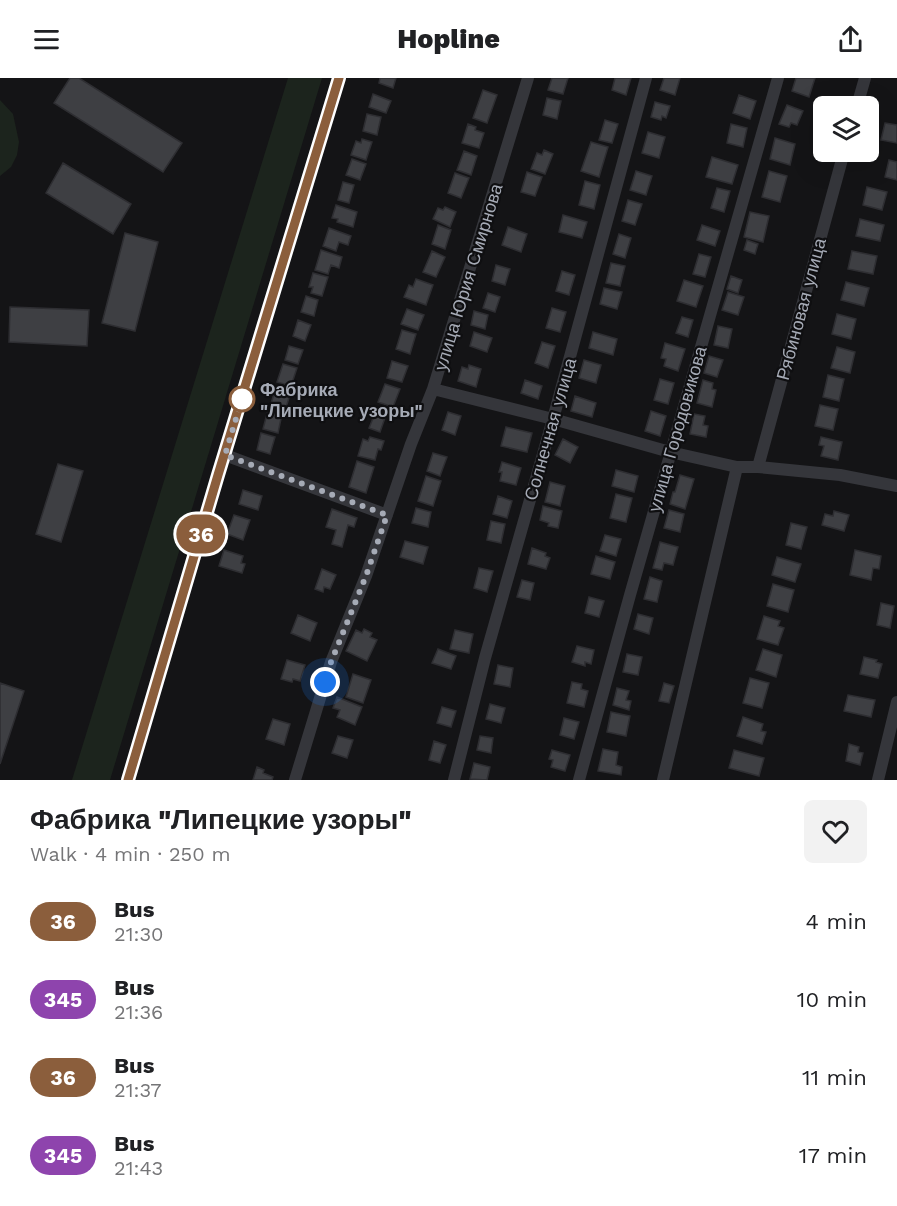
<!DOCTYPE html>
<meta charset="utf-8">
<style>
:root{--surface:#fff;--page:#f2f2f2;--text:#202124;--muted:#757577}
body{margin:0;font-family:"Work Sans",sans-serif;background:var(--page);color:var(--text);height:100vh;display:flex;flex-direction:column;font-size:22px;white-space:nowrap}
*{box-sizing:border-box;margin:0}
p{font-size:20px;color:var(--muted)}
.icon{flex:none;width:33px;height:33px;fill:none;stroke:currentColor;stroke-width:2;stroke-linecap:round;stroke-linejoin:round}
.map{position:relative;height:702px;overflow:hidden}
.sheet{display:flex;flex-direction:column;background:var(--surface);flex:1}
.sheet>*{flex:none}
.badge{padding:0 12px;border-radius:20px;font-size:21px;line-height:39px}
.buttons{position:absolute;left:813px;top:18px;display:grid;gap:12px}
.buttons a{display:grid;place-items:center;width:66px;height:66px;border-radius:9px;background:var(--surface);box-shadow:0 6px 24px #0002;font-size:30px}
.you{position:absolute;width:30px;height:30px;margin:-15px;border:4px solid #fff;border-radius:50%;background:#1a73e8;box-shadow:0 0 0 9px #1a73e833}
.map>.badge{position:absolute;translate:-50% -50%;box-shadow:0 0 0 3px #fff}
.round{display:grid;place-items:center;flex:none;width:63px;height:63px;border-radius:9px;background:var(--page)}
.headline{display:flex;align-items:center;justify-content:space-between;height:102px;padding:0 30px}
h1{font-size:28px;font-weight:800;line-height:45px}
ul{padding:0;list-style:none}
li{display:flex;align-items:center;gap:18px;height:78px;padding:0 30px}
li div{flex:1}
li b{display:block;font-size:22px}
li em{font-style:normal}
li .badge{min-width:66px;font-weight:700;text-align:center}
header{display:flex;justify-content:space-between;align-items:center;height:78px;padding:0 30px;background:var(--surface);font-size:27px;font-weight:800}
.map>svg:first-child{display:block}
.green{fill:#1c241d}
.building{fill:#3e3f43;stroke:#2e2e32;stroke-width:1.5}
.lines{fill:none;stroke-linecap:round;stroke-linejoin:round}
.street{stroke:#35363b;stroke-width:12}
.line-casing{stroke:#fff;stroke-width:14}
.line{stroke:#8b5e3c;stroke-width:9}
.walk{stroke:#a6abb6;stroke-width:6;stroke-dasharray:0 10.8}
.stop-dot{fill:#fff;stroke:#8b5e3c;stroke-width:3}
.labels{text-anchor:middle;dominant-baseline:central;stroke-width:4.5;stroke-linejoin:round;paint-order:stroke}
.street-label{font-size:18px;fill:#a6abb6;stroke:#0f0f11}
.stop-label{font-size:18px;font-weight:bold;fill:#a6abb6;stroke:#0f0f11;text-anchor:start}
</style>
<header><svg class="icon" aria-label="menu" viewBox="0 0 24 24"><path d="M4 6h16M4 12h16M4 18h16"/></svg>Hopline<svg class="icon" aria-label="share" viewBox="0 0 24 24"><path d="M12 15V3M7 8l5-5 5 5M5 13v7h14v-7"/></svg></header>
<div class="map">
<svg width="897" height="702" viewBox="0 0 897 702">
<rect width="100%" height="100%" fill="#141416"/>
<path class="green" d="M288 0H322L110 702H72Z
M0 22 13 36 19 64 17 77 11 89 0 98Z"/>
<path class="building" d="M70 0H79L182 65 163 94 54 25Z
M380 0H396L393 10 379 5Z
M552 0H568L563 16 548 12Z
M615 0H631L626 17 612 12Z
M664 0H680L675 17 660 12Z
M796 0H815L809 19 792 13Z
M483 12 497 17 487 45 473 40Z
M373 16 391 23 386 35 369 29Z
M739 17 756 23 750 41 733 35Z
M547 20 561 23 557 41 543 37Z
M655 24 670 28 666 40 662 38 661 42 651 39Z
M787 27 803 33 797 47 791 45 789 49 779 46Z
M367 36 381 39 377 57 363 53Z
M605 42 618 46 612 65 599 62Z
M885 45 897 47V65L881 62Z
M468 46 476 49 475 52 484 55 479 70 462 65Z
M731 46 747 50 743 69 727 65Z
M648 54 665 59 659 80 642 75Z
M775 60 795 66 790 87 770 81Z
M362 61 372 64 366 82 351 77 356 63 361 65Z
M591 64 608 69 599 99 581 93Z
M544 72 553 76 545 96 531 91 537 75 542 77Z
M464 73 477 78 471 97 457 92Z
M712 79 738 87 732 106 706 99Z
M352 81 366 86 360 102 346 97Z
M889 82 897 84V102L885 99Z
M63 85 131 126 113 156 46 115Z
M636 93 652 98 646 117 630 112Z
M769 93 787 98 780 124 762 119Z
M527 94 542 99 535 118 521 114Z
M455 95 469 100 461 120 448 115Z
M585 103 600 107 594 131 579 127Z
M343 104 354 107 349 125 338 122Z
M867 109 887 114 882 132 863 127Z
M717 110 730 113 724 134 711 130Z
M628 122 642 126 635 147 622 143Z
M336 127 357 134 353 149 337 144 338 141 332 140Z
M445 129 456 134 450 149 433 141 438 130 443 132Z
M750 134 769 138 763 164 744 159Z
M563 137 587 144 582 160 559 154Z
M860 141 884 147 880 163 856 158Z
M438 147 451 152 445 171 432 166Z
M702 147 720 153 715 168 697 162Z
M508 149 527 156 521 174 502 167Z
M329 150 351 158 348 167 339 164 336 173 323 168Z
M125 155 158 164 135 253 102 245Z
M619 156 631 160 625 180 613 176Z
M747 162 758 166 755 176 744 172Z
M321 172 342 179 339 190 331 187 328 196 315 192Z
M432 173 445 179 436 199 423 194Z
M852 173 877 178 873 196 848 191Z
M699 176 711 179 705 199 693 196Z
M611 185 625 188 620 208 606 205Z
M496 187 510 191 505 207 492 203Z
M562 193 575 197 569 217 556 213Z
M313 195 328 199 322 218 311 215 313 209H309Z
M731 198 742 202 738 215 727 211Z
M416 201 433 207 426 227 404 219 409 207 413 209Z
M684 202 703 208 696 229 677 223Z
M846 204 869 210 864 228 841 222Z
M604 210 622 214 617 231 600 226Z
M728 214 744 219 738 237 722 232Z
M488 215 500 219 495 234 483 230Z
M306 218 318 222 314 238 301 234Z
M10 229 89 232 87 268 9 264Z
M552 230 566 234 560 254 546 250Z
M407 231 424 237 418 252 401 246Z
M474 233 488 237 485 251 471 247Z
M837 236 856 241 851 261 832 256Z
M682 239 693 242 688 259 676 255Z
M298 242 311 247 305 263 293 258Z
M718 248 732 251 728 270 714 267Z
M402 252 416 256 410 276 396 271Z
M474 254 492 260 487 274 470 268Z
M593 254 617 261 613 277 589 270Z
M542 264 555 268 548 290 535 285Z
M665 265 685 271 678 293 664 288 666 281 661 280Z
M289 268 303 272 298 286 285 282Z
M837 269 855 274 850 295 831 290Z
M709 278 723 282 717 299 704 295Z
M584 282 601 287 596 305 579 300Z
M392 283 408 288 402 304 387 300Z
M283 286 297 290 291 308 277 304Z
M469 287 481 291 476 309 458 303 462 289 468 291Z
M828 297 844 301 839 323 823 319Z
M660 301 674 305 668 326 654 322Z
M525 302 542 308 538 321 521 315Z
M703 302 713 305 712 311 716 312 712 329 697 325Z
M385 306 400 311 393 329 378 324Z
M276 309 291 313 285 333 270 329Z
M575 318 596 325 592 339 571 333Z
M820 327 838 331 833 352 815 348Z
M268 332 282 336 278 355 263 351Z
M376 333 386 337 380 354 369 350Z
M651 333 666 338 660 358 645 353Z
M448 334 461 338 455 357 442 352Z
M694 336 705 338 703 347 708 348 706 359 690 356Z
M506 349 532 355 527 374 501 368Z
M261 355 275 359 270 376 257 372Z
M370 359 384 363 381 372 378 371 375 382 358 378 363 361 368 363Z
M821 359 842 364 838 382 821 378 824 368 819 367Z
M563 361 578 369 570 385 555 377Z
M433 375 447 379 440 398 427 393Z
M357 383 374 389 366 415 349 409Z
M502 384 521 390 516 407 500 403 502 394H499Z
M58 386 83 393 61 464 36 456Z
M616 392 638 398 634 414 612 408Z
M680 397 694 401 685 431 670 426 673 414H675Z
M426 398 441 403 433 428 418 423Z
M550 404 565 408 560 428 545 424Z
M243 412 262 418 258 432 239 426Z
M616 416 632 420 626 444 610 440Z
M498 418 512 423 507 440 493 436Z
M543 428 562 433 558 450 548 448 549 445 540 442Z
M416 430 431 434 428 449 412 445Z
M332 431 357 440 354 449 348 447 342 469 332 466 336 452 326 449Z
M669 432 684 436 680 454 664 450Z
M834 433 849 437 844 453 822 447 825 436 833 438Z
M234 437 250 442 243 462 227 456Z
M491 443 505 446 501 465 487 462Z
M791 445 807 449 801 471 786 467Z
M605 457 621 461 616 478 600 473Z
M405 463 428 469 423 486 400 479Z
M660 464 678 469 673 487 664 485 662 492 653 490Z
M532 470 546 475 545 478 550 480 546 491 528 486Z
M224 472 243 478 241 485 245 486 242 495 219 488Z
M855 472 881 478 879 491 873 490 871 502 850 497Z
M596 478 615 484 610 501 591 496Z
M777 479 801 486 795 504 772 497Z
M479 490 493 493 487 514 474 510Z
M322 491 336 497 330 511 324 509 323 514 315 511Z
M650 499 662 503 657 524 644 521Z
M522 502 534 505 530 522 517 519Z
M773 506 794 512 788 534 767 528Z
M589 519 604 523 599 539 585 535Z
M881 525 894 528 890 550 877 547Z
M638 536 653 540 649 556 634 551Z
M298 537 317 545 310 563 291 555Z
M764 538 780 543 778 548 784 550 778 567 757 561Z
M364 551 372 555 370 559 377 562 367 583 346 573 356 552 362 555Z
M455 552 473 556 469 575 450 571Z
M577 568 594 572 591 586 585 584V588L572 584Z
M438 571 456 578 451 591 432 585Z
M763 571 782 577 776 599 756 592Z
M627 576 642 579 638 597 623 594Z
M864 579 877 582 876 584 882 586 878 600 860 596Z
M287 582 305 587 300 603 293 601 292 604 281 601Z
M498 587 513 590 510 609 494 606Z
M353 596 371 602 363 625 346 619Z
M750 600 769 605 762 630 743 625Z
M572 604 582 606 581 611 588 613 584 629 567 625Z
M0 605 24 613 0 686Z
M664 605 674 608 669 625 659 623Z
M617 610 629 613 626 622 631 623 629 632 613 627Z
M848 617 875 622 871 639 844 633Z
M337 619 362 629 355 647 337 639 340 632 333 630Z
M490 626 505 630 501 645 486 641Z
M442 629 456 633 451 649 437 645Z
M611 634 630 638 626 658 607 654Z
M743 639 763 646 761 653 766 654 762 666 737 658Z
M564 640 579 644 574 661 560 657Z
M273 641 290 646 284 667 266 661Z
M338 658 353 662 347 680 332 675Z
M480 658 493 660 491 675 477 672Z
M434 663 446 667 440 685 429 682Z
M849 666 859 669 858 674 863 675 860 687 846 683Z
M603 671 618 674 616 687 622 689 621 697 598 693Z
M552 672 570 677 565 693 551 689 553 682 549 681Z
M734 672 764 680 759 698 729 690Z
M474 685 490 689 487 702 470 701Z
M257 689 264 692 263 695 273 699 272 702H253Z"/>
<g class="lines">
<path class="street" d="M857 28 865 0
M433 311 553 341 670 374 737 389H758L840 397 897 408
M225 377 387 437
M758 389 844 74
M128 702 218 397 339 0
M295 702 331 584 366 498 411 366 433 311 528 0
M454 702 485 580 553 341 646 0
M579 702 630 517 778 0
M663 702 737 389
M878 702 897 624"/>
</g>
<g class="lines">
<defs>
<path id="line" d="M128 702 218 397 339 0"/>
</defs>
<use href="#line" class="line-casing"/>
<use href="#line" class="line"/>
<path class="walk" d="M242 321 225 377 387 437 366 498 331 584 325 604"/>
</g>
<circle class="stop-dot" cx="242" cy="321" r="12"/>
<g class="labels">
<g class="street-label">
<text transform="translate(468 199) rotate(-73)">улица Юрия Смирнова</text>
<text transform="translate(801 231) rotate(-75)">Рябиновая улица</text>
<text transform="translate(550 351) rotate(-74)">Солнечная улица</text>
<text transform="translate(677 351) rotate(-74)">улица Городовикова</text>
</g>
<g class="stop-label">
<text x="260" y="311">Фабрика<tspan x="260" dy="21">"Липецкие узоры"</tspan></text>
</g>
</g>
</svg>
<div class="buttons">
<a><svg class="icon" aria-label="layers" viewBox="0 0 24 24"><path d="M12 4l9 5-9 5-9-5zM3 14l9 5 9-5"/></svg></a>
</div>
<div class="you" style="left:325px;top:604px"></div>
<b class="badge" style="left:201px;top:456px;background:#8b5e3c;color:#fff">36</b>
</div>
<section class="sheet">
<div class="headline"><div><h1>Фабрика &quot;Липецкие узоры&quot;</h1><p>Walk · 4 min · 250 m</p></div><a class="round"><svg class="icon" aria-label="heart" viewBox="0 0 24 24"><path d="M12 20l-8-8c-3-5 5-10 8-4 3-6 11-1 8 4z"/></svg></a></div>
<ul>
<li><span class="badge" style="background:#8b5e3c;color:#fff">36</span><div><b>Bus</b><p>21:30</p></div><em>4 min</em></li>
<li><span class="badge" style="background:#8e44ad;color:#fff">345</span><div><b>Bus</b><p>21:36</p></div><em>10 min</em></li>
<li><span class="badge" style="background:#8b5e3c;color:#fff">36</span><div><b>Bus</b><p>21:37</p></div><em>11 min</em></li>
<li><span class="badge" style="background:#8e44ad;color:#fff">345</span><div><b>Bus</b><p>21:43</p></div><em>17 min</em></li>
</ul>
</section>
